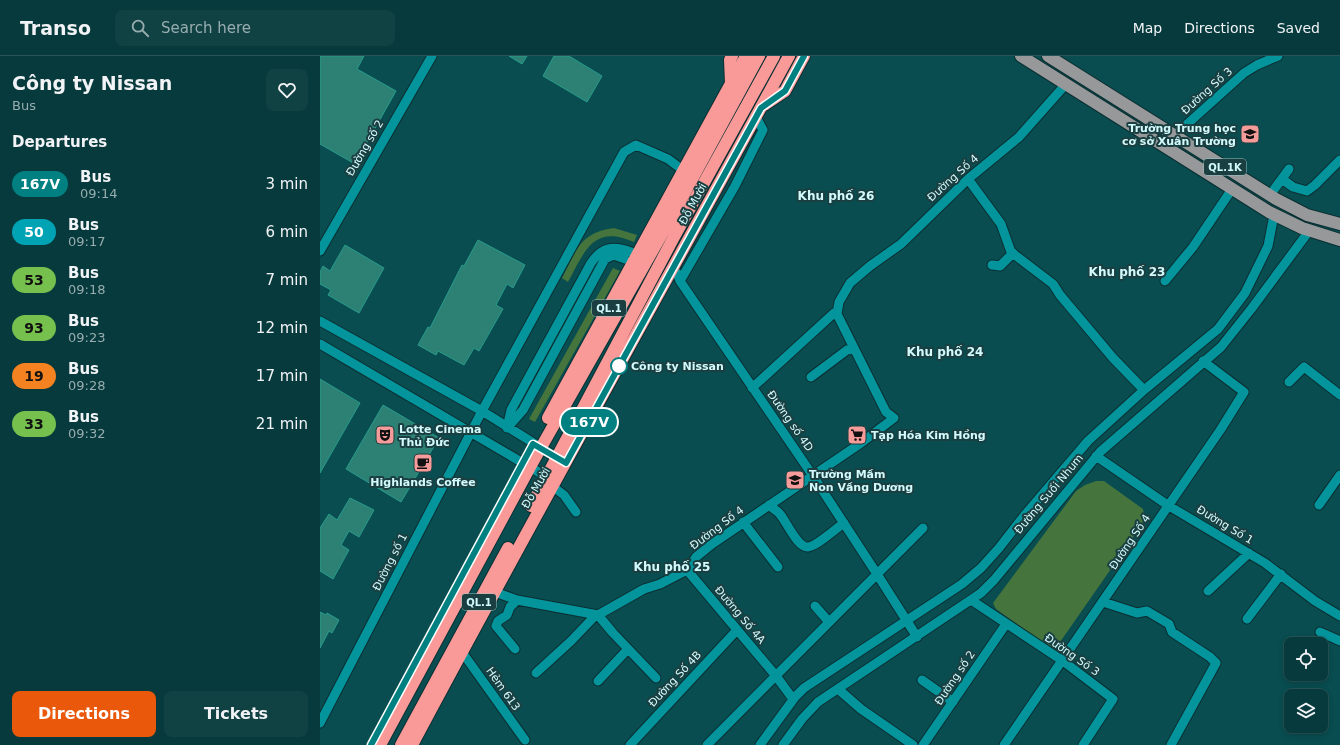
<!DOCTYPE html>
<meta charset="utf-8">
<style>
:root{--surface:#073a3c;--page:#104143;--text:#f1f3f6;--muted:#98adaf;--line:#285456;--accent:#ea580c}
body{margin:0;font-family:"DejaVu Sans",sans-serif;background:var(--page);color:var(--text);height:100vh;display:flex;flex-direction:column;font-size:15px;white-space:nowrap}
*{box-sizing:border-box;margin:0}
p{font-size:13px;color:var(--muted)}
.icon{flex:none;width:22px;height:22px;fill:none;stroke:currentColor;stroke-width:2;stroke-linecap:round;stroke-linejoin:round}
.map{position:relative;flex:1;overflow:hidden}
.sheet{display:flex;flex-direction:column;background:var(--surface);width:320px}
.sheet>*{flex:none}
.badge{padding:0 8px;border-radius:13px;font-size:14px;line-height:26px}
.fabs{position:absolute;left:964px;top:581px;display:grid;gap:8px}
.fabs a{display:grid;place-items:center;width:44px;height:44px;border-radius:8px;background:var(--surface);box-shadow:0 2px 6px #0003,0 0 0 1px var(--line);font-size:20px}
.map>.badge{position:absolute;translate:-50% -50%;box-shadow:0 0 0 2px #fff}
h2{padding:0 12px;font-size:15px;line-height:36px}
.round{display:grid;place-items:center;flex:none;width:42px;height:42px;border-radius:8px;background:var(--page)}
.headline{display:flex;align-items:center;justify-content:space-between;height:68px;padding:0 12px}
h1{font-size:19px;font-weight:700;line-height:30px}
.action{display:flex;gap:8px;margin-top:auto;padding:8px 12px}
.action a{flex:1;height:46px;border-radius:8px;background:var(--accent);color:#fff;font-size:16px;font-weight:700;line-height:46px;text-align:center}
.action a+a{background:var(--page);color:var(--text)}
ul{padding:0;list-style:none}
li{display:flex;align-items:center;gap:12px;height:48px;padding:0 12px}
li div{flex:1}
li b{display:block;font-size:15px}
li em{font-style:normal}
li .badge{min-width:44px;font-weight:700;text-align:center}
header{display:flex;align-items:center;gap:24px;box-sizing:border-box;height:56px;padding:0 20px;background:var(--surface);border-bottom:1px solid var(--line)}
header strong{font-size:19px}
nav{display:flex;gap:22px;margin-inline-start:auto;font-size:14px}
.search{width:280px;height:36px;background:var(--page);display:flex;align-items:center;gap:10px;box-sizing:border-box;padding:0 14px;border-radius:8px;color:var(--muted);font-size:15px}
main{display:flex;flex:1;min-height:0}
.map>svg:first-child{display:block}
.green{fill:#45743d}
.building{fill:#2d8174;stroke:#279c8c}
.lines{fill:none;stroke-linecap:round;stroke-linejoin:round}
.street-tunnel{stroke:#27676a;stroke-width:9;stroke-dasharray:9 4.5;stroke-linecap:butt}
.street-casing{stroke:#0a2f32;stroke-width:11}
.primary-casing{stroke:#0a2f32;stroke-width:14}
.highway-casing{stroke:#0a2f32;stroke-width:14}
.street{stroke:#03949c;stroke-width:9}
.primary{stroke:#97989a;stroke-width:12}
.highway{stroke:#fa9a98;stroke-width:12}
.line-casing{stroke:#fff;stroke-width:9}
.line{stroke:#008080;stroke-width:6}
.stop-dot{fill:#fff;stroke:#008080;stroke-width:2}
.labels{text-anchor:middle;dominant-baseline:central;stroke-width:4;stroke-linejoin:round;paint-order:stroke}
.shield{fill:#1b3f41;stroke:#9cc3c5;stroke-width:1}
.shield-label{font-size:10px;font-weight:bold;fill:#d3fbfe}
.street-label{font-size:11px;fill:#d3fbfe;stroke:#1b3f41}
.poi-label{font-size:11px;font-weight:bold;fill:#d3fbfe;stroke:#1b3f41;text-anchor:start}
.stop-label{font-size:11px;font-weight:bold;fill:#d3fbfe;stroke:#1b3f41;text-anchor:start}
.neighbourhood-label{font-size:12px;font-weight:bold;fill:#d3fbfe;stroke:#1b3f41}
</style>
<header>
<strong>Transo</strong>
<div class="search"><svg class="icon" aria-label="search" viewBox="0 0 24 24"><circle cx="10" cy="10" r="6"/><path d="M15 15l6 6"/></svg>Search here</div>
<nav><a>Map</a><a>Directions</a><a>Saved</a></nav>
</header>
<main>
<section class="sheet">
<div class="headline"><div><h1>Công ty Nissan</h1><p>Bus</p></div><a class="round"><svg class="icon" aria-label="heart" viewBox="0 0 24 24"><path d="M12 20l-8-8c-3-5 5-10 8-4 3-6 11-1 8 4z"/></svg></a></div>
<h2>Departures</h2>
<ul>
<li><span class="badge" style="background:#008080;color:#fff">167V</span><div><b>Bus</b><p>09:14</p></div><em>3 min</em></li>
<li><span class="badge" style="background:#00a3b4;color:#fff">50</span><div><b>Bus</b><p>09:17</p></div><em>6 min</em></li>
<li><span class="badge" style="background:#76c04d;color:#111">53</span><div><b>Bus</b><p>09:18</p></div><em>7 min</em></li>
<li><span class="badge" style="background:#76c04d;color:#111">93</span><div><b>Bus</b><p>09:23</p></div><em>12 min</em></li>
<li><span class="badge" style="background:#f58220;color:#111">19</span><div><b>Bus</b><p>09:28</p></div><em>17 min</em></li>
<li><span class="badge" style="background:#76c04d;color:#111">33</span><div><b>Bus</b><p>09:32</p></div><em>21 min</em></li>
</ul>
<div class="action"><a>Directions</a><a>Tickets</a></div>
</section>
<div class="map">
<svg width="1020" height="689" viewBox="0 0 1020 689">
<rect width="100%" height="100%" fill="#094d50"/>
<path class="green" d="M294 172 317 179 314 186C273 168 265 195 248 226L242 222C257 194 259 177 294 172Z
M293 212 300 215 215 366 209 363Z
M776 425H784L823 453 825 464 738 589 728 591 676 553 673 547 756 435 765 429Z"/>
<path class="building" d="M0 0H44L37 13 76 35 35 108 0 88Z
M189 0H207L202 8Z
M234 0H249L282 20 267 46 223 20Z
M158 184 205 209 193 232 187 228 176 249 183 253 159 295 154 292 144 309 118 295 116 299 98 289 108 271 110 272 142 209 144 210Z
M25 189 64 212 39 257 8 239 11 234 0 228V216L3 210 10 215Z
M0 323 40 347 0 417Z
M63 349 119 382 81 446 26 413Z
M30 442 54 454 39 481 29 475 21 489 29 494 13 523 0 515V472L9 458 17 464Z
M0 556 6 559 7 557 19 564 12 577 9 575 0 592Z"/>
<g class="lines">
<path class="street-tunnel" d="M317 209 353 226"/>
<defs>
<path id="street" d="M855 79 924 17 937 9 958 0
M648 123 681 168 691 196 733 228 740 239 793 302 824 334
M962 123 973 131 987 135 995 129 1020 104
M950 139 969 113
M0 195 112 0
M672 209 680 210 693 197
M357 217 360 225 493 420 557 518 597 581
M360 225 415 130 443 74 436 61
M845 225 873 191 912 133
M0 265 162 355 241 404
M0 288 232 424
M491 321 527 294 534 293
M969 326 984 311 1020 339
M432 332 514 257 517 258
M188 371 203 354 285 203 294 199 305 203
M187 372 191 354 271 207C282 191 293 189 311 196
M776 400 849 450 945 507 995 545 1020 560
M228 427 244 439 256 456
M449 449C452 452 456 454 459 457 466 464 477 492 488 491 497 490 515 473 524 467
M999 449 1020 419
M423 466 458 511
M367 514 456 620 473 643
M888 535 929 497
M175 536 197 544 278 559 324 533 340 528 367 514 376 501 392 488 541 387 574 362 566 356 517 258 519 246 530 227 550 210 581 188 648 123 699 81 746 28
M651 544 743 605 793 643 763 689
M783 546 817 557 827 555 849 568 852 576 890 601 896 607 851 689
M495 550 509 566
M278 559 293 577 336 622
M927 563 961 518
M1000 576 1020 585
M195 593 176 570 178 565 187 559 190 551 197 544
M142 596 205 684
M216 617 251 585 273 562V559
M602 624 633 646
M278 625 308 593
M518 633 541 653 593 689
M0 667 162 355 304 96 316 89 348 103 364 115
M310 689 417 574
M387 689 603 472
M440 689 475 641 484 632 642 528 661 512 679 492 704 460 768 385 824 334 898 273 925 237 948 190 954 159
M463 689 482 663 498 646 661 537 674 524 780 396 901 291 932 252 989 175
M603 689 686 568
M684 689 901 373 924 336 883 305"/>
<path id="primary" d="M701 0 949 156 982 172 1020 184
M728 0 956 143 987 159 1020 168"/>
<path id="highway" d="M411 27 410 4 412 0
M444 49 465 35 484 0
M228 362 426 0
M211 450 354 181 454 0
M60 689 210 411 347 169 439 0
M81 689 188 492
M92 689C215 458 344 230 469 0"/>
</defs>
<use href="#street" class="street-casing"/>
<use href="#primary" class="primary-casing"/>
<use href="#highway" class="highway-casing"/>
<use href="#street" class="street"/>
<use href="#primary" class="primary"/>
<use href="#highway" class="highway"/>
</g>
<g class="lines">
<defs>
<path id="line" d="M51 689 213 388 246 407 441 52 465 35 484 0"/>
</defs>
<use href="#line" class="line-casing"/>
<use href="#line" class="line"/>
</g>
<defs>
<symbol id="school-square" viewBox="-11 -11 22 22"><rect x="-9" y="-9" width="18" height="18" rx="4" fill="#f59b99" stroke="#1b3f41"/><path d="M0-5L7-2L0 1L-7-2ZM-4 1L0 2.5L4 1V4Q0 6-4 4Z" fill="#111"/></symbol>
<symbol id="theatre-square" viewBox="-11 -11 22 22"><rect x="-9" y="-9" width="18" height="18" rx="4" fill="#f59b99" stroke="#1b3f41"/><path d="M-5-5.5Q0-4 5-5.5V0Q5 5 0 6Q-5 5-5 0ZM-3.3-2.5H-1v1.5H-3.3ZM1-2.5H3.3v1.5H1ZM-2.8 1Q0 5.5 2.8 1Z" fill="#111"/></symbol>
<symbol id="supermarket-square" viewBox="-11 -11 22 22"><rect x="-9" y="-9" width="18" height="18" rx="4" fill="#f59b99" stroke="#1b3f41"/><path d="M-6-5.5h2.5l.6 2H6L4.5 2H-2.5L-4.4-4H-6ZM-1.5 3.2a1.3 1.3 0 1 0 .1 0ZM3 3.2a1.3 1.3 0 1 0 .1 0Z" fill="#111"/></symbol>
<symbol id="cafe-square" viewBox="-11 -11 22 22"><rect x="-9" y="-9" width="18" height="18" rx="4" fill="#f59b99" stroke="#1b3f41"/><path d="M-5.5-4.5H6V0H3Q3 3.5 0 3.5H-2.5Q-5.5 3.5-5.5 0ZM3-3.2v2h1.7v-2ZM-6 4.5H4V6H-6Z" fill="#111"/></symbol>
</defs>
<g fill-rule="evenodd">
<use href="#school-square" x="919" y="67" width="22" height="22"/>
<use href="#theatre-square" x="54" y="368" width="22" height="22"/>
<use href="#supermarket-square" x="526" y="368" width="22" height="22"/>
<use href="#cafe-square" x="92" y="396" width="22" height="22"/>
<use href="#school-square" x="464" y="413" width="22" height="22"/>
</g>
<circle class="stop-dot" cx="299" cy="310" r="8"/>
<g class="labels">
<g class="shield">
<rect x="884" y="103" width="42" height="16" rx="3"/>
<rect x="272" y="244" width="34" height="16" rx="3"/>
<rect x="142" y="538" width="34" height="16" rx="3"/>
</g>
<g class="shield-label">
<text x="905" y="111">QL.1K</text>
<text x="289" y="252">QL.1</text>
<text x="159" y="546">QL.1</text>
</g>
<g class="street-label">
<text transform="translate(887 35) rotate(-42)">Đường Số 3</text>
<text transform="translate(45 92) rotate(-60)">Đường số 2</text>
<text transform="translate(633 122) rotate(-42)">Đường Số 4</text>
<text transform="translate(373 148) rotate(-61)">Đỗ Mười</text>
<text transform="translate(470 365) rotate(55)">Đường số 4D</text>
<text transform="translate(216 432) rotate(-60)">Đỗ Mười</text>
<text transform="translate(729 438) rotate(-50)">Đường Suối Nhum</text>
<text transform="translate(905 469) rotate(31)">Đường Số 1</text>
<text transform="translate(397 472) rotate(-37)">Đường Số 4</text>
<text transform="translate(810 486) rotate(-56)">Đường Số 4</text>
<text transform="translate(70 506) rotate(-63)">Đường số 1</text>
<text transform="translate(420 559) rotate(50)">Đường Số 4A</text>
<text transform="translate(752 599) rotate(35)">Đường Số 3</text>
<text transform="translate(635 622) rotate(-56)">Đường số 2</text>
<text transform="translate(355 623) rotate(-47)">Đường Số 4B</text>
<text transform="translate(183 633) rotate(55)">Hẻm 613</text>
</g>
<g class="poi-label">
<text x="916" y="72" text-anchor="end">Trường Trung học<tspan x="916" dy="13">cơ sở Xuân Trường</tspan></text>
<text x="79" y="373">Lotte Cinema<tspan x="79" dy="13">Thủ Đức</tspan></text>
<text x="551" y="379">Tạp Hóa Kim Hồng</text>
<text x="489" y="418">Trường Mầm<tspan x="489" dy="13">Non Vầng Dương</tspan></text>
<text x="103" y="426" text-anchor="middle">Highlands Coffee</text>
</g>
<g class="stop-label">
<text x="311" y="310">Công ty Nissan</text>
</g>
<g class="neighbourhood-label">
<text x="516" y="140">Khu phố 26</text>
<text x="807" y="216">Khu phố 23</text>
<text x="625" y="296">Khu phố 24</text>
<text x="352" y="511">Khu phố 25</text>
</g>
</g>
</svg>
<div class="fabs">
<a><svg class="icon" aria-label="locate" viewBox="0 0 24 24"><circle cx="12" cy="12" r="6"/><path d="M12 2v4M12 18v4M2 12h4M18 12h4"/></svg></a>
<a><svg class="icon" aria-label="layers" viewBox="0 0 24 24"><path d="M12 4l9 5-9 5-9-5zM3 14l9 5 9-5"/></svg></a>
</div>
<b class="badge" style="left:269px;top:366px;background:#008080;color:#fff">167V</b>
</div>
</main>
